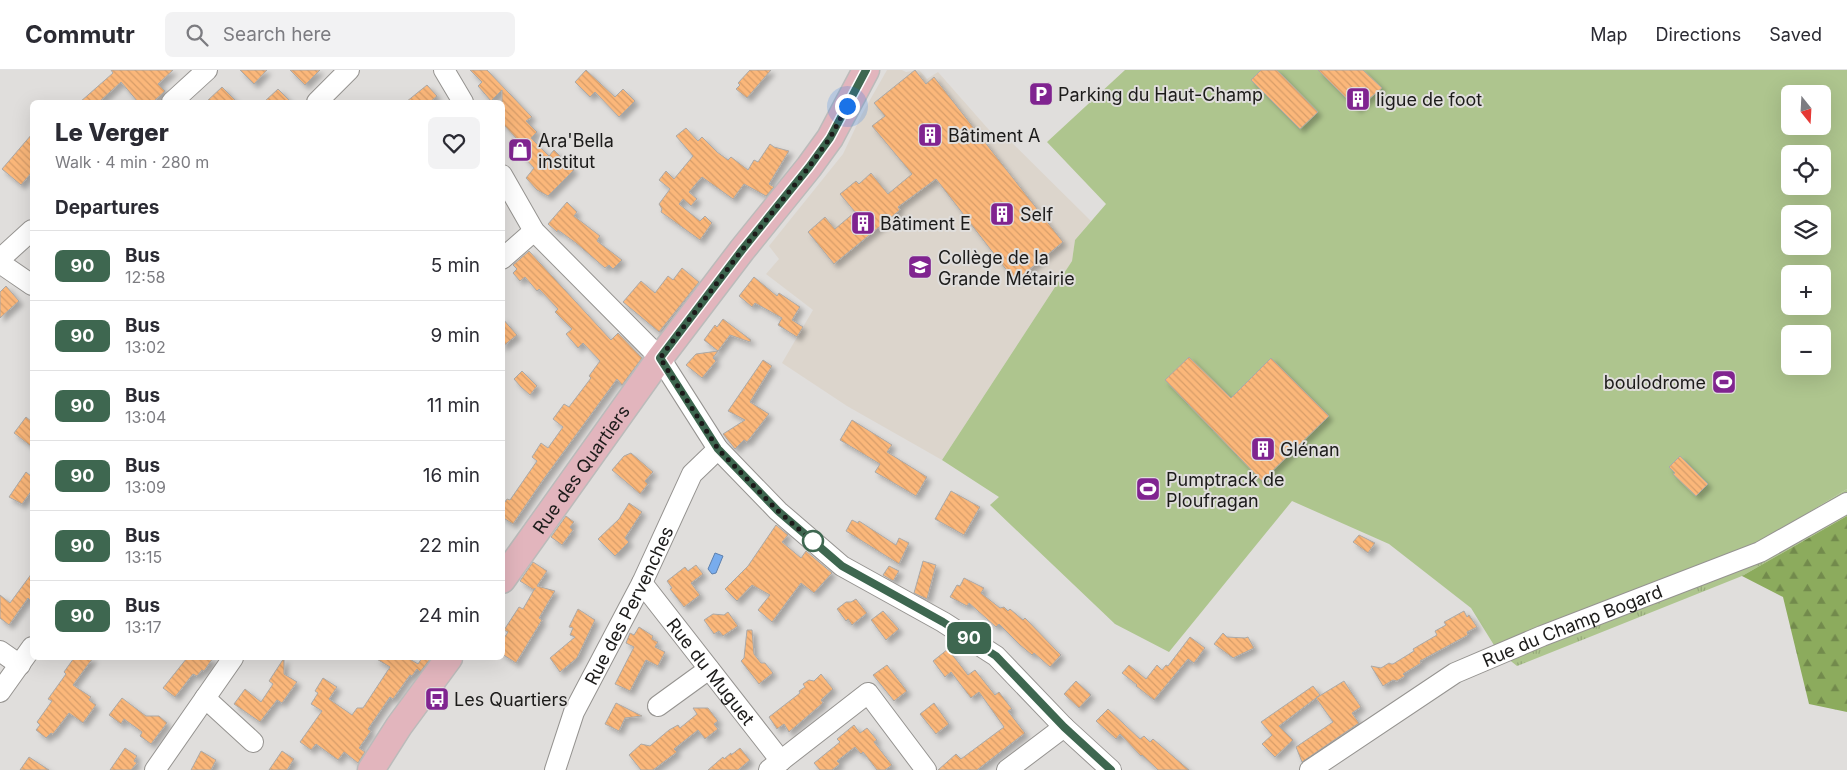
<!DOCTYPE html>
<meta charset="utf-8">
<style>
:root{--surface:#fff;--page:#f2f2f3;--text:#2b2b33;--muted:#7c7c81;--line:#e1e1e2}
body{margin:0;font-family:Inter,sans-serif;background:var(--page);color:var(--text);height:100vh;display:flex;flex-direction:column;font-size:19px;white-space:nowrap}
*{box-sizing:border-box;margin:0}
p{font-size:16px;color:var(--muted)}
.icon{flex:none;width:28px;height:28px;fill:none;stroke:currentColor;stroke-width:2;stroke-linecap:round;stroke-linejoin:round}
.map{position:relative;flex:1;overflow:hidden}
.sheet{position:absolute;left:30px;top:30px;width:475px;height:560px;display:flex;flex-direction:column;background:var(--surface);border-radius:8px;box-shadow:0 5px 20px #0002}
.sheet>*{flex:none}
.badge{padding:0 10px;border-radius:8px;font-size:18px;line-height:32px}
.needle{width:32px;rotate:162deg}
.buttons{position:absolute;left:1781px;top:15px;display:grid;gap:10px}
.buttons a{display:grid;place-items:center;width:50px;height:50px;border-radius:8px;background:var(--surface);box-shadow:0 5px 20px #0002;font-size:25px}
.you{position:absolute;width:25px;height:25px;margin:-12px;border:4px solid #fff;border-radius:50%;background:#1a73e8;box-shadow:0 0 0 8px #1a73e833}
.map>.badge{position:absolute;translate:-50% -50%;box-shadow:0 0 0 2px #fff}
h2{padding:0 25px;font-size:19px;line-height:45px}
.round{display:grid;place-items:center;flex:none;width:52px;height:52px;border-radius:8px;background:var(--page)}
.summary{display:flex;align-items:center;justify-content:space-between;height:85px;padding:0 25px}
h1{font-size:24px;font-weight:800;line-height:38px}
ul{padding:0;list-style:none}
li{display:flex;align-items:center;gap:15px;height:70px;padding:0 25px;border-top:1px solid var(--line)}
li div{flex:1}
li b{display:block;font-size:19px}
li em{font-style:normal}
li .badge{min-width:55px;font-weight:700;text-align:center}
header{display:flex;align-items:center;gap:30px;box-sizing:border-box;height:70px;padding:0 25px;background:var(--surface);border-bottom:1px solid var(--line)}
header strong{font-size:24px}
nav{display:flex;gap:28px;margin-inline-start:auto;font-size:18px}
.search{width:350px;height:45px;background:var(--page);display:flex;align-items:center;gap:12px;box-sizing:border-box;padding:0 18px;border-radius:8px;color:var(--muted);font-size:19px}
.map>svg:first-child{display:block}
.built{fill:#dcd5cc}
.grass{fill:url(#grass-tufts)}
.forest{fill:url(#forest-firs)}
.park{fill:#aec58e;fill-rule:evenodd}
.water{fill:#78aced;stroke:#5c80ae}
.building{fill:url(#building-back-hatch);stroke:#aba9a7;filter:url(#shadow)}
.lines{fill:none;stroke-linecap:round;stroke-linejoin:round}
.minor-casing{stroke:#959390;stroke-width:22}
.major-casing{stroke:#bbbbba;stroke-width:29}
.minor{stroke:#fff;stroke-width:20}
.major{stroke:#e2b5bd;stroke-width:26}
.line-casing{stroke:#fff;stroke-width:11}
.line{stroke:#3e6750;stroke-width:8}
.walk{stroke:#1c1b1a;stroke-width:5;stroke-dasharray:0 9}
.stop-dot{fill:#fff;stroke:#3e6750;stroke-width:2.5}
.labels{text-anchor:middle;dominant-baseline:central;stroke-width:4;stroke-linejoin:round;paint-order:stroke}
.poi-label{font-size:18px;fill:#1c1b1a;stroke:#e0dedc;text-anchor:start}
.street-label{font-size:18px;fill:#1c1b1a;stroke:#e0dedc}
</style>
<header>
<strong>Commutr</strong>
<div class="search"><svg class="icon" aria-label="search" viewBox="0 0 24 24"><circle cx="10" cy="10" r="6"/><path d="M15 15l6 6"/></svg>Search here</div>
<nav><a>Map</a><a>Directions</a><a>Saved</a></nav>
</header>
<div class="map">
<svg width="1847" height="700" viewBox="0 0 1847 700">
<defs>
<pattern id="grass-tufts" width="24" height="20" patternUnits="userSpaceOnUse" patternTransform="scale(1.25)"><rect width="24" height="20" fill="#aec58e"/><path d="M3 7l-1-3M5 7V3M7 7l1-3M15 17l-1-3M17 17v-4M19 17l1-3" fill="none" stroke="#95a97a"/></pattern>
<pattern id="forest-firs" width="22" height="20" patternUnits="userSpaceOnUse" patternTransform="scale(1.25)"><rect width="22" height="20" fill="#8cab5d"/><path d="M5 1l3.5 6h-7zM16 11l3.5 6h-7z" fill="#728a4c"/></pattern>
<pattern id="building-back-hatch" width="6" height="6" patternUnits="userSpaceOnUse" patternTransform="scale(1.25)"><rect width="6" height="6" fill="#fbb77a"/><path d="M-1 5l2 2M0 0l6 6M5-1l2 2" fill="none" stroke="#d79d69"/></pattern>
<filter id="shadow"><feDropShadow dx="4" dy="4" stdDeviation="2.5" flood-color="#0004"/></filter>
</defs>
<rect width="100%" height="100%" fill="#e0dedc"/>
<path class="built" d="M887 0H902L906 2 919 0 927 9 938 2 997 69 1004 65 1091 151 1075 170 1072 191 942 390 847 336 782 293 813 240 766 204 779 189 769 176 843 84 862 44Z"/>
<path class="grass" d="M1847 419V446L1742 506 1517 596 1497 580 1756 475Z"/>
<path class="forest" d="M1847 446V642L1809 634 1783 527 1742 506Z"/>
<path class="park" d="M1125 0H1847V419L1756 475 1497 580 1471 538 1389 474 1292 431 1169 582 1115 554 990 435 999 427 942 390 1072 191 1075 170 1106 134 1047 72ZM1790 24H1822V56H1790ZM1790 84H1822V116H1790ZM1790 144H1822V176H1790ZM1790 204H1822V236H1790ZM1790 264H1822V296H1790Z"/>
<path class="water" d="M715 483 723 486 716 503 712 504 708 499Z"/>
<path class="building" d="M111 0H173L158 14 165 21 153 32H138L121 12 99 32H80L113 3Z
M240 0H267L254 14Z
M290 0H320L305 15Z
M470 0H487L532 47 526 51 537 62 531 68 549 86 554 80 574 100 548 126 537 120 526 108 534 98 512 74 517 69 502 53V20L491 31 478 16 482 12Z
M586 0 615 27 623 19 635 31 619 47 595 22 590 27 575 12Z
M750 0H771L747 28 736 19 740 15 738 13Z
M915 0 926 14 934 7 1063 172 1015 211 936 109 898 137 900 140 834 194 808 162 825 147 835 159 855 142 840 124 856 111 859 114 871 103 888 124 912 104 872 56 885 46 874 33Z
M1261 0H1277L1318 42 1300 59 1251 10Z
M1318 0H1363L1382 18 1357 39Z
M427 15 437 26 430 32H406Z
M222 17 237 32H206Z
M278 19 291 32H264Z
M686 58 698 71 702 67 717 82 728 90 731 87 748 100 754 90 758 92 770 74 774 77 789 81 769 114 774 117 766 126 744 114 733 129 702 107 689 122 697 129 691 136 683 129 679 134 700 151 705 146 712 153 700 170 661 142 662 139 659 134 670 119 659 110 666 101 674 109 693 86 676 66Z
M32 64V102L21 115 2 99Z
M567 132 577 142 574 146 600 166 597 171 622 190 613 199 609 195 605 198 576 173 558 160 557 162 548 154Z
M529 181 611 270 618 263 642 288 622 315 617 309 543 410 513 454 502 447V436L507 429 510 430 537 391 532 387 541 373 548 378 563 357 553 349 564 334 569 337 591 308 589 306 600 291 583 273 578 278 566 264 572 259 555 242 558 239 539 219 537 221 525 207 520 211 513 203 517 199 513 195Z
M682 198 699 212 659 262 623 232 641 211 655 223 668 206 673 210Z
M754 207 777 226 779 223 800 237 792 250 803 257 797 267 778 255 782 248 755 233 752 237 739 226Z
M6 216 19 231 0 248V222Z
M502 248 517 265 502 277Z
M723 249 751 270 750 272 730 265 718 281 704 270 715 255 717 257Z
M718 281 713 288 716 291 702 308 686 295 696 284Z
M1189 287 1231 328 1271 288 1329 346 1262 411 1165 310Z
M763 290 772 296 750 332 769 344 747 372 744 370 735 379 723 364 745 350 728 341Z
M522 301 537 316 530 325 521 317 514 309Z
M26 347 32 352V377L14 363Z
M852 350 892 375 887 382 927 407 916 426 875 402 880 394 840 370Z
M631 383 653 402 645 411 648 414 640 424 612 400 624 386Z
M1680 386 1708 414 1696 426 1673 404 1675 403 1669 397Z
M26 402 32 407V420L22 434 9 427Z
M951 421 980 437 964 465 935 449Z
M629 433 642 442 625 468 629 472 615 486 598 469 619 449Z
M566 446 574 452 570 457 573 460 562 475 551 467Z
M852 450 858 453 859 451 896 475 899 468 909 473 899 494 846 461Z
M776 455 788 465 782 472 801 488 806 481 832 503 814 523 801 513 772 552 758 540 770 525 752 515 737 531 725 519 748 496Z
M1359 465 1375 473 1368 483 1353 472Z
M923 491 936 495 927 529 914 523Z
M533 492 547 501 537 516 555 521 539 548 542 550 516 593 502 584V571L508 562 504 560 519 537 523 539 535 518 534 520 520 511Z
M696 495 703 504 691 513 700 525 684 537 670 519 672 518 667 511 685 497 688 501Z
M889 496 899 501 893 511 883 505Z
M32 503V532L28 528 9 555 0 548V525L10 533Z
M964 508 984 518 981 523 1000 538 1004 537 1008 541 1010 539 1023 550 1025 548 1061 585 1050 597 1034 583 1032 585 1020 575 999 554 996 557 969 533 967 536 950 527 957 515 960 516Z
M856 529 867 543 852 555 848 549 846 551 837 539 846 532H851Z
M578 539 595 550 577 588 560 602 550 588 575 567 570 565 573 558 569 557Z
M883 541 899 559 886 570 871 550Z
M1464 541 1467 547 1469 545 1477 557 1467 562 1468 565 1420 591 1421 593 1403 604 1405 606 1397 611 1393 610 1383 616 1371 596 1381 598 1389 593 1391 594H1393L1414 581 1413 579 1437 565 1435 561 1446 555 1444 552Z
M728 542 738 556 723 566 719 561 714 564 704 550 713 544 724 545Z
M639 557 653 566 652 569 658 572 655 577 665 582 658 596 646 590 630 621 615 614 634 577 626 573 630 563 634 565Z
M747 560H752L754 584 761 593H765L773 603 759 614 741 591 744 588Z
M1223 563 1227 567 1245 568 1248 567 1254 578 1233 588 1214 574Z
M1190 567 1205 578 1194 593 1188 589 1154 630 1136 616 1137 615 1122 603 1129 595 1146 609 1157 595 1162 600 1166 595 1168 596Z
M948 579 968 605 975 600 995 625 999 622 1012 639 1008 641 1025 663 977 700H938L956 684 961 689 1004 657 979 622 971 628 951 602 945 607 933 591Z
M74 588H93L73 615 91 627 89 630 96 635 83 653 69 643 53 664 51 663 46 668 36 660 40 655 37 652 52 631 48 629 66 604 64 602Z
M187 588H213L204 601 202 600 197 606 193 604 175 627 163 618Z
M284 588V604L297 612 282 633 277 630 260 652 234 634 245 619 261 632 273 614 269 611Z
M375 588H408L418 594 422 588H431L420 602 417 599 412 606 410 605 393 629 390 627 368 659 371 661 359 678 365 682 358 693 344 682 338 690 316 674 311 680 300 672 322 641 311 634 318 623 315 621 323 608 337 617 329 629 352 645 357 638H363L390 597Z
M887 595 907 621 894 631 873 605Z
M821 604 833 619 821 630 823 633 789 662 784 654 777 659 769 647 800 623 799 621 805 617 803 614 809 610 814 611Z
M1076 611 1091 625 1079 638 1064 624Z
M1344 611 1361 637 1352 643 1359 653 1302 692 1296 677 1333 652 1316 628Z
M1313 616 1320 625 1279 656 1293 670 1275 687 1262 674 1272 665 1261 652Z
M122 628 146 646H159L167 653 151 674 140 666 142 662 124 649 121 654 109 645Z
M616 633 642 646 625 648 619 661 605 654Z
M934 633 949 654 936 664 920 644Z
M693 638H708L718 651 714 654 718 659 705 669 698 660 674 679 677 682 653 700H641L629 685 641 674 650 676 669 660 678 655 680 658 697 644Z
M1108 639 1140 669 1144 666 1150 672 1153 669 1189 700H1158L1142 685 1141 686 1120 664 1116 669 1096 651Z
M854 655 860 663 867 658 877 670 874 672 892 695 885 700H877L863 682 861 684 855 677 837 691 840 694 832 700H820L814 693 840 672 837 669Z
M125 678 137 686 134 691 137 693 131 700H110Z
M740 678 750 690 738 700H708L723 687 724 689 731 683V685Z
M201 681 216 690 211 700H191Z
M282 681 294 689 287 700H269Z
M29 687 49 700H20Z"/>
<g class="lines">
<defs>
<g id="minor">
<path d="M444 0 463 32"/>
<path d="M172 32 207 0"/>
<path d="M317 32 349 0"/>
<path d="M502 105 534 161 660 288 718 379 778 441 842 496 943 552 996 586 1064 657 1111 700"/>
<path d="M0 189 32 160"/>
<path d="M502 189 534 161"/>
<path d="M0 193 32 215"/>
<path id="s1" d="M642 513 781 691"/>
<path d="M0 581 20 595"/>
<path d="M0 622 32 577"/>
<path d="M205 628 253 672"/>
<path d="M658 636 709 599"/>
<path d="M155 700 233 588"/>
<path id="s2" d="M555 700 574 642 642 513 692 404 718 379"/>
<path d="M769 700 868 623 926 700"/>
<path d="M1007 700 1064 657"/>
<path id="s3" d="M1310 700 1455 603 1542 566 1760 482 1847 433"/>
</g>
<g id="major">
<path id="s4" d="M502 510 660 288 742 180 809 97 830 68 866 0"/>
<path d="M371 700 399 656 449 588"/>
</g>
</defs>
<use href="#minor" class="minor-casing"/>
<use href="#major" class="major-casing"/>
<use href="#minor" class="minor"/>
<use href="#major" class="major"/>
</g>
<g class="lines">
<defs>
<path id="line" d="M866 0 830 68 809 97 742 180 660 288 718 379 778 441 842 496 943 552 996 586 1064 657 1111 700"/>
</defs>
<use href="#line" class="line-casing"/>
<use href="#line" class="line"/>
<path class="walk" d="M813 471 816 474 778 441 718 379 660 288 742 180 809 97 830 68 847 36"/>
</g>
<defs>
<symbol id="parking-square" viewBox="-11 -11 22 22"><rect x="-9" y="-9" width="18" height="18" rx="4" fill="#802490" stroke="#e0dedc"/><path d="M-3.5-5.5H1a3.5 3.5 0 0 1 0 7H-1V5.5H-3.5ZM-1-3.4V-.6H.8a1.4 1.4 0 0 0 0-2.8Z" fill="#fff"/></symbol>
<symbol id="building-square" viewBox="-11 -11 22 22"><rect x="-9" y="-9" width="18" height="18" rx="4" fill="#802490" stroke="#e0dedc"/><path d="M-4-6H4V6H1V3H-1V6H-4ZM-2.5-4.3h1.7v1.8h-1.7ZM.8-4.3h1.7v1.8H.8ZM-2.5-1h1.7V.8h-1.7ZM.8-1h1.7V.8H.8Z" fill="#fff"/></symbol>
<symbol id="shop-square" viewBox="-11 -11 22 22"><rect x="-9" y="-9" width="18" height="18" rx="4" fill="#802490" stroke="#e0dedc"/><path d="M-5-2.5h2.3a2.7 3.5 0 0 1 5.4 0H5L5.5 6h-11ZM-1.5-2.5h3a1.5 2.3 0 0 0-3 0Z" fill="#fff"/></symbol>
<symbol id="school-square" viewBox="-11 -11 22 22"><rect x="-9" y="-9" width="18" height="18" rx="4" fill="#802490" stroke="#e0dedc"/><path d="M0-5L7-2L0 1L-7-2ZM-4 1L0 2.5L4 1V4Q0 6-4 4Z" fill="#fff"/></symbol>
<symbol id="stadium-square" viewBox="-11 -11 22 22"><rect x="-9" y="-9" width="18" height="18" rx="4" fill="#802490" stroke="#e0dedc"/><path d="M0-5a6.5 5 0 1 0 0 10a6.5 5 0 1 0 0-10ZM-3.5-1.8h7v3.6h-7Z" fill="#fff"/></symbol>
<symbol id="bus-square" viewBox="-11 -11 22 22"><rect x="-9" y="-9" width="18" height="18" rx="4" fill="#802490" stroke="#e0dedc"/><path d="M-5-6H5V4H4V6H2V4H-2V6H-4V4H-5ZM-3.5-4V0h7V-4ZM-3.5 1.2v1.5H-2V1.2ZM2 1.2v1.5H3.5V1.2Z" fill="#fff"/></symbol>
</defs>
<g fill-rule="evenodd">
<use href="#parking-square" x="1027" y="10" width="28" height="28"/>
<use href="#building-square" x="1344" y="15" width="28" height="28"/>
<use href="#building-square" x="916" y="51" width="28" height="28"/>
<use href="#shop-square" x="506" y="66" width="28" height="28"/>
<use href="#building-square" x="988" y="130" width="28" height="28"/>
<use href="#building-square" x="849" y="139" width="28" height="28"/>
<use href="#school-square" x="906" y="183" width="28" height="28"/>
<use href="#stadium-square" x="1710" y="298" width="28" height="28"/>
<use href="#building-square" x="1249" y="365" width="28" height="28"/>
<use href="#stadium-square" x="1134" y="405" width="28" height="28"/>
<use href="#bus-square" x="423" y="615" width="28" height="28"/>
</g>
<circle class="stop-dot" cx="813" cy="471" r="10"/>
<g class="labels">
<g class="poi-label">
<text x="1058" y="24">Parking du Haut-Champ</text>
<text x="1376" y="29">ligue de foot</text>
<text x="948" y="65">Bâtiment A</text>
<text x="538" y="70">Ara'Bella<tspan x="538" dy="21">institut</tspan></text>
<text x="1020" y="144">Self</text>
<text x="880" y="153">Bâtiment E</text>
<text x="938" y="187">Collège de la<tspan x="938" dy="21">Grande Métairie</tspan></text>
<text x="1706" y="312" text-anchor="end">boulodrome</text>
<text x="1280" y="379">Glénan</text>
<text x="1166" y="409">Pumptrack de<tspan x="1166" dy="21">Ploufragan</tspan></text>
<text x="454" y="629">Les Quartiers</text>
</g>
<g class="street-label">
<text stroke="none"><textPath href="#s4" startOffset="136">Rue des Quartiers</textPath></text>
<text stroke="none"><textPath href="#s2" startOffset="181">Rue des Pervenches</textPath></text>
<text stroke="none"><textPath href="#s3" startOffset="301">Rue du Champ Bogard</textPath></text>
<text stroke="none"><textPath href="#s1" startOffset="112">Rue du Muguet</textPath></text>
</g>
</g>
</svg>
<div class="buttons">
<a><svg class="needle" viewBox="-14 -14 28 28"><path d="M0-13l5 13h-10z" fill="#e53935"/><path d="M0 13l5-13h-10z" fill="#7c7c81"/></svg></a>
<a><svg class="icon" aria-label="locate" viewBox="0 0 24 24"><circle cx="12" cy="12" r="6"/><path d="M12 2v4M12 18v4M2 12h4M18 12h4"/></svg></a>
<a><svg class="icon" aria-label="layers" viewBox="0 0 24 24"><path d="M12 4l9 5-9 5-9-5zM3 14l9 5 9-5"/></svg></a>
<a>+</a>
<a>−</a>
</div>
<div class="you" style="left:847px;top:36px"></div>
<b class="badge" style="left:969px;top:568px;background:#3e6750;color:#fff">90</b>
<section class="sheet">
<div class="summary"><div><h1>Le Verger</h1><p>Walk · 4 min · 280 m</p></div><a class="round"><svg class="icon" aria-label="heart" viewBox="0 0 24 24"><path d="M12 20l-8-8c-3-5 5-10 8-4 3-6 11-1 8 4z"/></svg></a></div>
<h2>Departures</h2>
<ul>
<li><span class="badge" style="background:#3e6750;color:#fff">90</span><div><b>Bus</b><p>12:58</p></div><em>5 min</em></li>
<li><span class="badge" style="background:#3e6750;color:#fff">90</span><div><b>Bus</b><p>13:02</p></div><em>9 min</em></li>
<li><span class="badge" style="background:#3e6750;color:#fff">90</span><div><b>Bus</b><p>13:04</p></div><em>11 min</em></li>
<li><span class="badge" style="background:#3e6750;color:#fff">90</span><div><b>Bus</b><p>13:09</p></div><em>16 min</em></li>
<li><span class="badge" style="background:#3e6750;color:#fff">90</span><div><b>Bus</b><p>13:15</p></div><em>22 min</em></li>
<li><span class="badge" style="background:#3e6750;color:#fff">90</span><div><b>Bus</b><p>13:17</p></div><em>24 min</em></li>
</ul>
</section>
</div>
